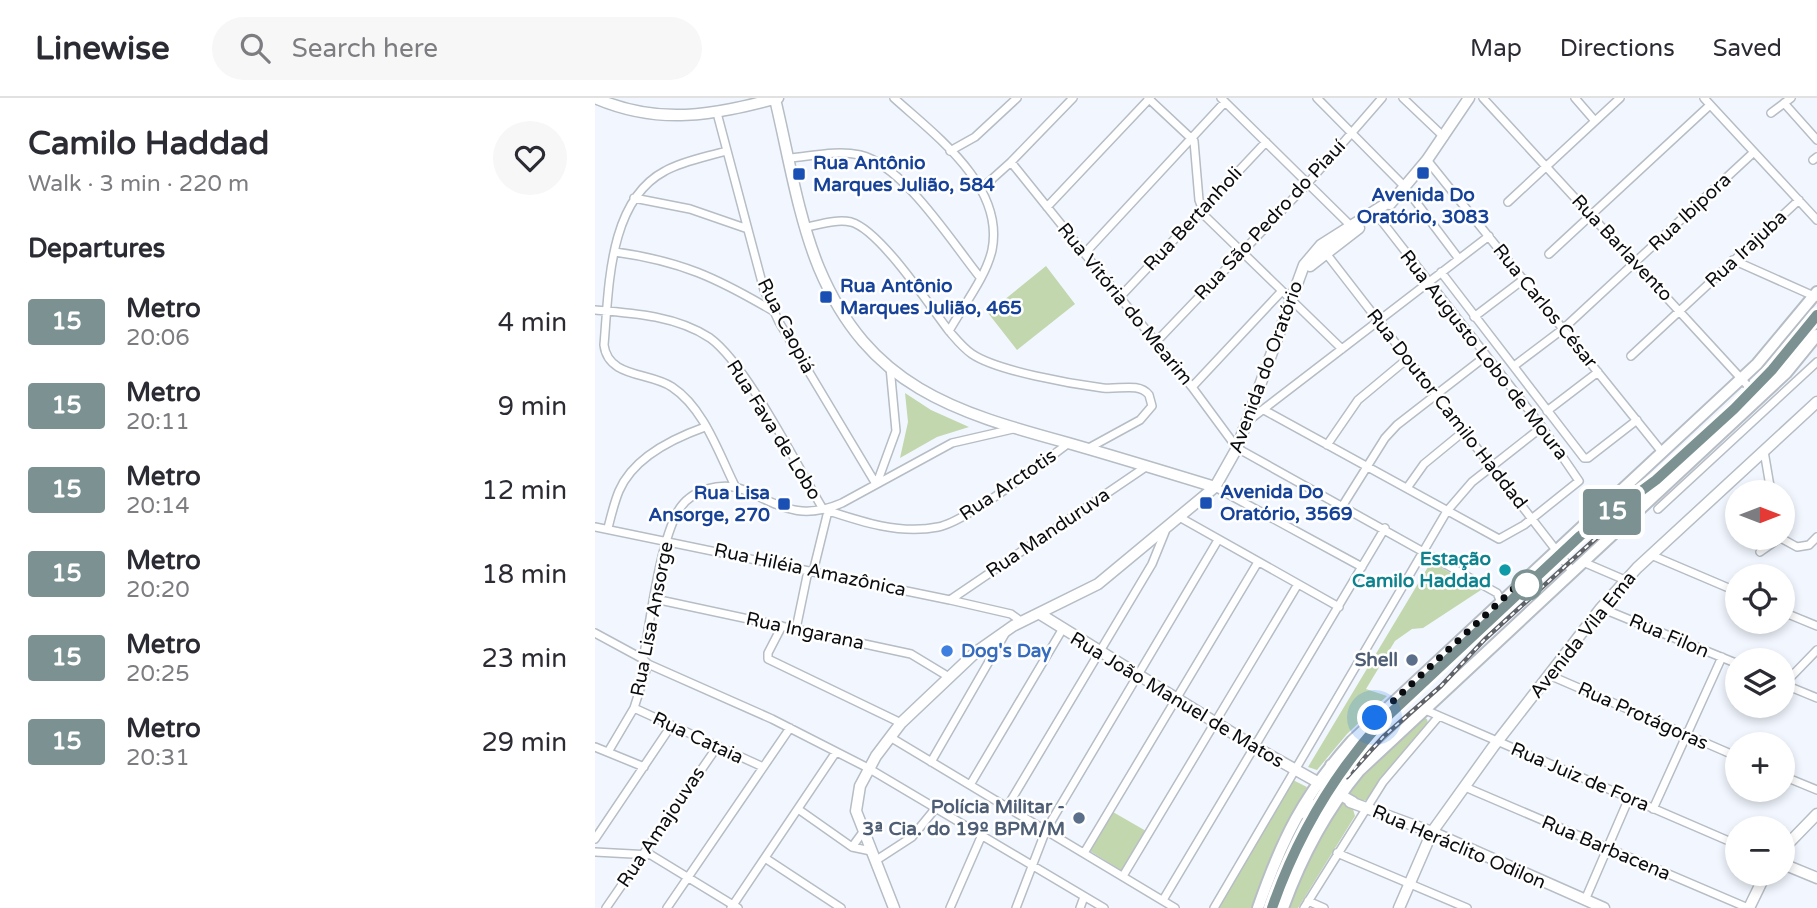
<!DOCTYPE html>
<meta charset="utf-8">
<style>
:root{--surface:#fff;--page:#f7f7f7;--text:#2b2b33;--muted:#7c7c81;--line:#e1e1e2}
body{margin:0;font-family:"Varela Round",sans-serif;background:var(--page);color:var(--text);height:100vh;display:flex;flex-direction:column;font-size:26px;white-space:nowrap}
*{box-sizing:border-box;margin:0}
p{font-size:23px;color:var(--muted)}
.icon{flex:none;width:38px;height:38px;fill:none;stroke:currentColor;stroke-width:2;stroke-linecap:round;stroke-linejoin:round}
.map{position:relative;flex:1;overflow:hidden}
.side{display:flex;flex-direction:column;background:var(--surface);width:595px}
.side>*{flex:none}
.badge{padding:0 14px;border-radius:5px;font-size:24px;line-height:46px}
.needle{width:46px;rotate:90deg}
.tools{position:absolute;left:1130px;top:382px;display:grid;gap:14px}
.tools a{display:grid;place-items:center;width:70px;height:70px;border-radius:50%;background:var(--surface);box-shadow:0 4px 10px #0003;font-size:35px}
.you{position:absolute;width:35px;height:35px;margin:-18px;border:5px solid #fff;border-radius:50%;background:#1a73e8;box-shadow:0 0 0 10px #1a73e833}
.map>.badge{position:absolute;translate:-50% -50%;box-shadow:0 0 0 4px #fff}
h2{padding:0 28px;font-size:26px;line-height:63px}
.round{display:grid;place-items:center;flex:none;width:74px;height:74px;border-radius:37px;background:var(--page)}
.summary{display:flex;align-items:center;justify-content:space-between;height:119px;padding:0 28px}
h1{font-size:33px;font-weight:700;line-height:52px}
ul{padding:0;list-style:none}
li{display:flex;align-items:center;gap:21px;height:84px;padding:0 28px}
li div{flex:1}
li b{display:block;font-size:26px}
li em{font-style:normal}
li .badge{min-width:77px;font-weight:700;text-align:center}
header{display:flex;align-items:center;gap:42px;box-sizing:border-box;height:98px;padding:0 35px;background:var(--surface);border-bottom:2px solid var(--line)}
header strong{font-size:33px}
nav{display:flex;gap:38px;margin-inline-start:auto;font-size:24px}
.search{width:490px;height:63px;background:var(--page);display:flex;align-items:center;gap:18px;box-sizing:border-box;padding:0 24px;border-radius:38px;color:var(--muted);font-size:26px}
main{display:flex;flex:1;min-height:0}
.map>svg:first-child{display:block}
.park{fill:#c2d7ae}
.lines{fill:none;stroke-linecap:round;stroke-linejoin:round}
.street-casing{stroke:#b6bdc5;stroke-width:10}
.secondary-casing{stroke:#b6bdc5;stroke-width:13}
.primary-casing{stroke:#b6bdc5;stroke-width:14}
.street{stroke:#fff;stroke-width:7}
.secondary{stroke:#fff;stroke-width:10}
.primary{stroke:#fff;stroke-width:10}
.rail-casing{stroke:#5f6267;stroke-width:4.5}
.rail{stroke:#fff;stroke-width:2;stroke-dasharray:5;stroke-linecap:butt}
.line-casing{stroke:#fff;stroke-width:16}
.line{stroke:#7b9192;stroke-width:10}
.walk{stroke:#0a0c0f;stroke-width:7;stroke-dasharray:0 12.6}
.transit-dot{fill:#1a4fb4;stroke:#fff;stroke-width:2.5}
.culture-dot{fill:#0f9aa8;stroke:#fff;stroke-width:2.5}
.stop-dot{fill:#fff;stroke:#7b9192;stroke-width:3.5}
.shop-dot{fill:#3f7fe0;stroke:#fff;stroke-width:2.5}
.service-dot{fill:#5c6f8a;stroke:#fff;stroke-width:2.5}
.labels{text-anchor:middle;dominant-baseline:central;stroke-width:5;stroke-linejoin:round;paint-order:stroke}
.transit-label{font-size:19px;font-weight:bold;fill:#164399;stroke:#fff;text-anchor:start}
.street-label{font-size:19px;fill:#0a0c0f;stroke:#fff}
.culture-label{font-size:19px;font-weight:bold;fill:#0d838f;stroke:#fff;text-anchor:end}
.shop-label{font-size:19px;font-weight:bold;fill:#366cbe;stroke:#fff;text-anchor:start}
.service-label{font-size:19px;font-weight:bold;fill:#4e5e75;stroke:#fff;text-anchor:end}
</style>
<header>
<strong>Linewise</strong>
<div class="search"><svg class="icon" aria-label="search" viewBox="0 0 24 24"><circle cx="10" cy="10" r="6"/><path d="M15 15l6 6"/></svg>Search here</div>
<nav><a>Map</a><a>Directions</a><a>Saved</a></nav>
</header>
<main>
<section class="side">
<div class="summary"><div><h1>Camilo Haddad</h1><p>Walk · 3 min · 220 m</p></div><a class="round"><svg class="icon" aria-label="heart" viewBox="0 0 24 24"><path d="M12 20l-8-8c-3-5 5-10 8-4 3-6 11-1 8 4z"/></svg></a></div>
<h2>Departures</h2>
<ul>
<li><span class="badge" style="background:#7b9192;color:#fff">15</span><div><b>Metro</b><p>20:06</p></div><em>4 min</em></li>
<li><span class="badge" style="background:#7b9192;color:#fff">15</span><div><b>Metro</b><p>20:11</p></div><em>9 min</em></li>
<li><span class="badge" style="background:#7b9192;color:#fff">15</span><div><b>Metro</b><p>20:14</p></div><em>12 min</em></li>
<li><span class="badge" style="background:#7b9192;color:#fff">15</span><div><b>Metro</b><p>20:20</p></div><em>18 min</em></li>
<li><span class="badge" style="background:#7b9192;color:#fff">15</span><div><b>Metro</b><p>20:25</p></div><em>23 min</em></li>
<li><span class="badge" style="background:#7b9192;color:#fff">15</span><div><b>Metro</b><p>20:31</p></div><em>29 min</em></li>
</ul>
</section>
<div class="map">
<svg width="1222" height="810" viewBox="0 0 1222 810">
<rect width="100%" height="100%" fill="#f2f7ff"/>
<path class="park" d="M451 168 480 206 422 252 393 215Z
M310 295 336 312 374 329 342 339 305 360 313 324Z
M836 464 886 492 828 530 817 531 800 543 771 591 792 598 752 636 722 672 713 669Z
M823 617 832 621 833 625 771 702 766 703 750 694Z
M698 682 712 689 684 739 656 810H623Z
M745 704 758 711 760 718 703 810H691L717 752Z
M518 714 551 733 527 773 495 753Z"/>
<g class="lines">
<defs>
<path id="street" d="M299 0C340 37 410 88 397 152 391 179 368 208 354 233 361 241 368 250 377 256 402 273 477 286 508 290 523 292 544 284 554 297L557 308 545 322 492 351
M553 0 599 43 604 102 610 118 747 251
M626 0 757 129
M722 0 809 88 864 161
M808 0 849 39
M888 0 1164 300
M980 0 1000 23
M1109 0 1222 122
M1189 5 1222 42
M122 15 169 192 184 224 281 386
M1176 15 1196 0
M131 53C111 59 88 63 70 73 13 103 14 190 9 247 13 280 55 274 77 289 109 310 124 356 140 388
M355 53 380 39 422 0
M195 60C217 58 242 52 265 57 308 67 356 143 384 178
M832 62 1067 354
M1218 62 1222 59
M416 64 597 289 642 350 902 495 906 504
M386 91 416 64 478 0
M39 100 95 111 150 130
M913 104 1025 0
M452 109 555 0
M212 129C226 126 242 121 256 124 285 132 334 207 354 233
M20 154C86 163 122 180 178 213
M730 154 978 474
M490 155 630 4
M954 156 1115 7
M1138 162 1221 199
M846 174 989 360H993L1042 322
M525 199 671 44
M0 212C38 215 82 218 115 240 152 267 202 368 228 411 264 423 304 437 343 429 371 424 448 364 474 345
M879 219 929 181
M561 244 713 85 787 0
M1036 258 1204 102
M919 268 968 231 1159 54
M597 289 686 194
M669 312 904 441 929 427 984 383 947 329 782 117
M952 313 1003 274
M653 323 894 138
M732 347 763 302 811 262
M1169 353 1176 394
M282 385 301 333 295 269
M620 389 767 469
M812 390 829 366 868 334
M748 407 790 340 802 327 891 258
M1063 411 1222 264
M586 420 744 509
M0 429 355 502 416 516 427 524
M13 430C16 418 19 405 24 393 38 360 79 340 110 329
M1184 439 1202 449 1214 447 1222 439
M1165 454 1185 440
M1056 457 1143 494
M988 464 1030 482
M218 474 233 413
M60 501 316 556 354 579
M355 502 552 368
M1006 510 1143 566
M1188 514 1222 528
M187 528 173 555V561L306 625
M201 531 213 473
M0 535 48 561
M53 566 177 621 273 670 509 810
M954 577 1143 659
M1188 586 1222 600
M1189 586 1222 552
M39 610 168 669
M828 611 1143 747
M295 639 580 810
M0 649 49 669
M13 654 39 610 53 566 48 561C56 520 64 448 83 413 96 391 127 383 149 392 186 408 205 423 247 405L357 345 418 331
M336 664 411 534
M1188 678 1222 692
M375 687 467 532
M870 689 1153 810
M412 709 557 466 570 434
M203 711 257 749 276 753
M1058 711 1127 559
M0 741 76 628
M257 749 268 734
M0 754 56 757 143 810
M489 755 663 464
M742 755 872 810
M170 760 246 810
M280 763 317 739 340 711
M528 778 703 486
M568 802 790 430
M990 802 1034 700
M713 803 729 810
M11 810 122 649
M72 810 195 630
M136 810 241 654
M355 810 386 739
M421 810 451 732 623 442
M485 810 489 799
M619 810 852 413 877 384 947 329
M709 810 788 684 844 618"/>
<path id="secondary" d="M0 0C65 28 117 17 183 0
M180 1C193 55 203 119 224 170 274 289 359 314 473 345 522 359 571 374 620 389
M795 106 832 62 874 0
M715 168 764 130
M445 516 660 649 758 704
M755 704 837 734 1009 810
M1188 751 1222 716
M1188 766 1222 780
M299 810 261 713 265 688 281 658 306 625 381 554 418 528 503 486 620 389 642 350 709 167 726 147 797 102
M804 810 837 734 898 649 1006 510 1042 470 1222 304
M1154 810 1171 775"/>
<path id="primary" d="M1012 405 1023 418 1021 434
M736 667 743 681 755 683
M707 715 715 708 723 707 727 714 723 722
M663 810C687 741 708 698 757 643L1162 266 1222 194
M688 810C706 760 730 714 764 673L1191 275 1222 237"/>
</defs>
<use href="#street" class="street-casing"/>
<use href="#secondary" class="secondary-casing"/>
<use href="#primary" class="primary-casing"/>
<use href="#street" class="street"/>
<use href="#secondary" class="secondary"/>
<use href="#primary" class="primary"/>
<defs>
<path id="rail" d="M752 679 788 639 846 588 890 541 1020 423
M677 810C701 741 737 680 785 625L985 438 1061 382 1139 311 1177 272 1222 217"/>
</defs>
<use href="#rail" class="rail-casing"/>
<use href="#rail" class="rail"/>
</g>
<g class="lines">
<defs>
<path id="line" d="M677 810C701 741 736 680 785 625L985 438 1061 382 1139 311 1177 272 1222 217"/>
</defs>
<use href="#line" class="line-casing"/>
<use href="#line" class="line"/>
<path class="walk" d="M780 620 928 482 932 487"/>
</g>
<g class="transit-dot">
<rect x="821" y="68" width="14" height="14" rx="3.5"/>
<rect x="197" y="69" width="14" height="14" rx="3.5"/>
<rect x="224" y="192" width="14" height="14" rx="3.5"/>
<rect x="604" y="398" width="14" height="14" rx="3.5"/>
<rect x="182" y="399" width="14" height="14" rx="3.5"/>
</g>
<circle class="culture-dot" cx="910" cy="472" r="7"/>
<circle class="stop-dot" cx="932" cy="487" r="14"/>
<circle class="shop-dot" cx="352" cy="553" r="7"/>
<g class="service-dot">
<circle cx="817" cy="562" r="7"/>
<circle cx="484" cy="720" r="7"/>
</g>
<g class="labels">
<g class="transit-label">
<text x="218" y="65">Rua Antônio<tspan x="218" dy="22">Marques Julião, 584</tspan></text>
<text x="828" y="97" text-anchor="middle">Avenida Do<tspan x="828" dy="22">Oratório, 3083</tspan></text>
<text x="245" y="188">Rua Antônio<tspan x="245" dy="22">Marques Julião, 465</tspan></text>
<text x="625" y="394">Avenida Do<tspan x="625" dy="22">Oratório, 3569</tspan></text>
<text x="175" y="395" text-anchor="end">Rua Lisa<tspan x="175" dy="22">Ansorge, 270</tspan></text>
</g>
<g class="street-label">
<text transform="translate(1095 114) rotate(-43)">Rua Ibipora</text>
<text transform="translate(598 121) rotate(-47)">Rua Bertanholi</text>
<text transform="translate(675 122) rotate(-47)">Rua São Pedro do Piauí</text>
<text transform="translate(1027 150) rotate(47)">Rua Barlavento</text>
<text transform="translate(1151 151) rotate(-43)">Rua Irajuba</text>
<text transform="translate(530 206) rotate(51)">Rua Vitória do Mearim</text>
<text transform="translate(950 208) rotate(51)">Rua Carlos César</text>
<text transform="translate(191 228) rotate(63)">Rua Caopiá</text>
<text transform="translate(889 257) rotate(52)">Rua Augusto Lobo de Moura</text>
<text transform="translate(671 269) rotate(-70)">Avenida do Oratório</text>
<text transform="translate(852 311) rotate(52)">Rua Doutor Camilo Haddad</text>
<text transform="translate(179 332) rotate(58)">Rua Fava de Lobo</text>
<text transform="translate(413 387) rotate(-34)">Rua Arctotis</text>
<text transform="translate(453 435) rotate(-34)">Rua Manduruva</text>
<text transform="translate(215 472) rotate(12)">Rua Hiléia Amazônica</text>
<text transform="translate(57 521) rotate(-79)">Rua Lisa Ansorge</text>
<text transform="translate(210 533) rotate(12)">Rua Ingarana</text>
<text transform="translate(988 537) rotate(-51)">Avenida Vila Ema</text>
<text transform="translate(1074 538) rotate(23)">Rua Filon</text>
<text transform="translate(582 602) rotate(31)">Rua João Manuel de Matos</text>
<text transform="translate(1048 618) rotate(24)">Rua Protágoras</text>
<text transform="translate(103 640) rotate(25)">Rua Cataia</text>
<text transform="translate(985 679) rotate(23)">Rua Juiz de Fora</text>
<text transform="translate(66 729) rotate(-56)">Rua Amajouvas</text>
<text transform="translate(864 749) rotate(23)">Rua Heráclito Odilon</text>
<text transform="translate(1011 750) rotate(23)">Rua Barbacena</text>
</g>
<g class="culture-label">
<text x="896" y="461">Estação<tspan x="896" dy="22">Camilo Haddad</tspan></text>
</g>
<g class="shop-label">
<text x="366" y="553">Dog's Day</text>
</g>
<g class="service-label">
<text x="803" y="562">Shell</text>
<text x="470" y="709">Polícia Militar -<tspan x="470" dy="22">3ª Cia. do 19º BPM/M</tspan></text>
</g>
</g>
</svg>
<div class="tools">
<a><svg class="needle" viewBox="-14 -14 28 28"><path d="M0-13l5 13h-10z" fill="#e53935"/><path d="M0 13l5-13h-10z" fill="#7c7c81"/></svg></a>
<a><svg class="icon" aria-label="locate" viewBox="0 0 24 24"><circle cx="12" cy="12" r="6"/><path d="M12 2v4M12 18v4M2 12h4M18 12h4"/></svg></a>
<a><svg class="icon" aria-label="layers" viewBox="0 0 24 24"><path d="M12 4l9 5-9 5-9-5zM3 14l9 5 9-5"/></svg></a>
<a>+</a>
<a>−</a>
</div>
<div class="you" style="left:780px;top:620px"></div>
<b class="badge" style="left:1017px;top:414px;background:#7b9192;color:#fff">15</b>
</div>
</main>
